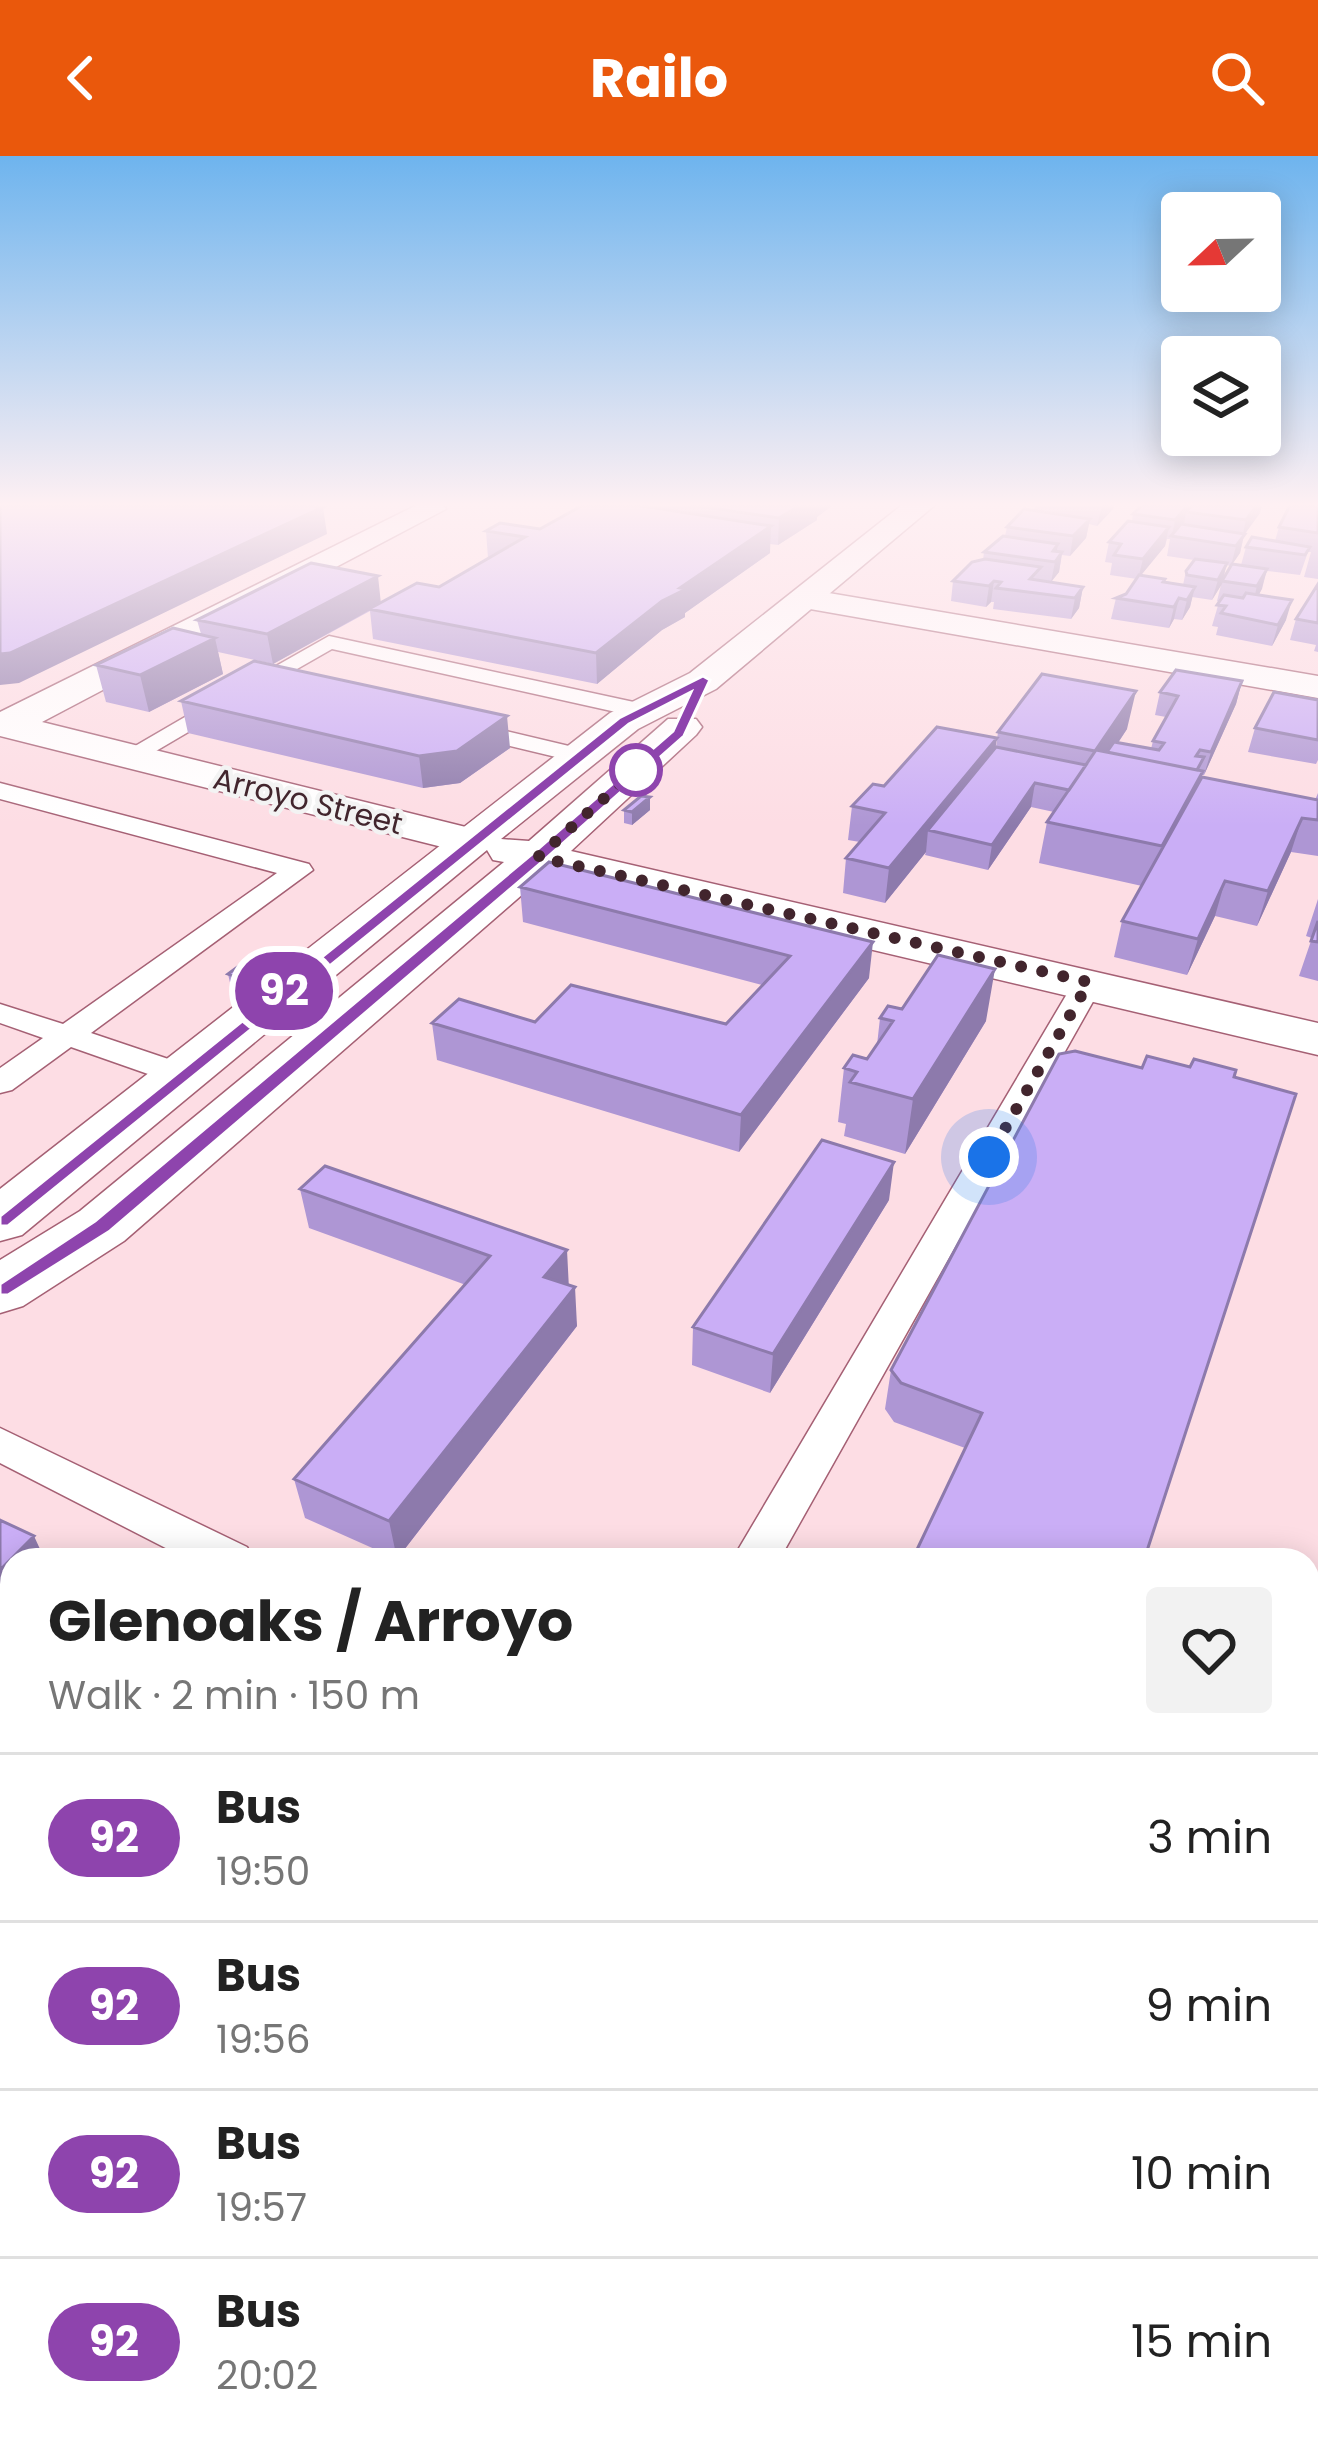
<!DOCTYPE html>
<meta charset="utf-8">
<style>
:root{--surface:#fff;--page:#f2f2f2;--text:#222;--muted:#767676;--line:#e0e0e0;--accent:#ea580c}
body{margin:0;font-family:Poppins,sans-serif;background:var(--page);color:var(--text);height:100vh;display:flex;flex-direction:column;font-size:45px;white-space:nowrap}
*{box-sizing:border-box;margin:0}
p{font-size:39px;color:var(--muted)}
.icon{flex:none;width:66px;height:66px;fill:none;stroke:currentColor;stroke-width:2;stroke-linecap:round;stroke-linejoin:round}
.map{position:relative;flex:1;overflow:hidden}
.details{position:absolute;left:0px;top:1392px;width:1320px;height:903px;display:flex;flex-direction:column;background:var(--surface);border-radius:36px 36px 0 0;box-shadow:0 6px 30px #0003}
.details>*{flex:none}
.badge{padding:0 24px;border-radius:39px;font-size:42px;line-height:78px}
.needle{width:78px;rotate:248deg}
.controls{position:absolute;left:1161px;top:36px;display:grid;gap:24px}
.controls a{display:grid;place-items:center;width:120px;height:120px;border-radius:12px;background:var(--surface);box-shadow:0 6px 30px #0003;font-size:60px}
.you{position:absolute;width:60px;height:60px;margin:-30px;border:9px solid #fff;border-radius:50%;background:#1a73e8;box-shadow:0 0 0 18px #1a73e833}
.map>.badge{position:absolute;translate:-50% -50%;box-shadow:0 0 0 6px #fff}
.round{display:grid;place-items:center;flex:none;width:126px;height:126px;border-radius:12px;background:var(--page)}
.summary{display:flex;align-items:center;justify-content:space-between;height:204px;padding:0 48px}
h1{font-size:57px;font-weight:700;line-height:90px}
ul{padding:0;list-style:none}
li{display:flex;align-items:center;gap:36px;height:168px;padding:0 48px;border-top:3px solid var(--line)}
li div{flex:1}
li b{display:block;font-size:45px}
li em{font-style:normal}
li .badge{min-width:132px;font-weight:700;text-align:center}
header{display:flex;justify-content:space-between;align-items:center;height:156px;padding:0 48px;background:var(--accent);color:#fff;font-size:54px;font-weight:700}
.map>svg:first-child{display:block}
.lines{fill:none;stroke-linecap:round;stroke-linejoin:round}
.lane-casing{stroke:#a56074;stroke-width:3}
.street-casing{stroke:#a56074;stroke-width:3}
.secondary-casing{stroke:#a56074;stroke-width:3}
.lane{fill:#fff;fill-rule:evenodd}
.street{fill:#fff;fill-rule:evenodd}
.secondary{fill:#fff;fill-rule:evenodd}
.wall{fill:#ae96d4;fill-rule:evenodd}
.shaded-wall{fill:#8d7aac}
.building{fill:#caaef6;stroke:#8d7aac;stroke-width:3}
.line{fill:#8e44ad;stroke:#fff;stroke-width:3}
.walk{stroke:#42252d;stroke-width:12;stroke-dasharray:0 21.6}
.stop-dot{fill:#fff;stroke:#8e44ad;stroke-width:6}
.labels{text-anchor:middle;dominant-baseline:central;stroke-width:9;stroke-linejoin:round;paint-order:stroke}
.far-street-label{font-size:30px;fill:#42252d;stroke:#f3f3f3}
</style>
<header><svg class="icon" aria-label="back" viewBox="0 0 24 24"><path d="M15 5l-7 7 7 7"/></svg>Railo<svg class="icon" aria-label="search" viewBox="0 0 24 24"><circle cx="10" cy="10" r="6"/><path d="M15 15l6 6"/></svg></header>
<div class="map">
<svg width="1318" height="2294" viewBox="0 0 1318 2294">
<rect width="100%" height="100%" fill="#fddde4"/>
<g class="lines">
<defs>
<path id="lane" d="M329 480 643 548 654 555 643 562 332 493 283 521 300 525V535H284L253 523Z
M233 533 241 535V545L139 605H121L118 600Z
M460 564 590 595 593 600 581 607 452 576 448 571Z
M0 627 309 708 313 714 91 877 192 911 196 918 192 925H168L71 891 12 934 0 937V912L43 882 0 867V848L63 868 277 717 0 643Z
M1089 817 1104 826 779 1404H732L1074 826Z
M0 1272 247 1391 254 1404H189L0 1307Z
M0 1792 12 1797V1857L0 1852Z"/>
<path id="street" d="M417 349H443L446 353 42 566 486 676 492 685 486 694 470 698 0 580V556Z
M805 433 1318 520V542L793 450 788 443 793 436Z"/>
<path id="secondary" d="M902 349H935L716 533 638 573 501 683 529 685 668 563H696L702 571 696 579 571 695 1318 867V899L547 717 124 1085 23 1150 0 1157V1104L80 1055 504 706 493 704 487 694 22 1079 0 1085V1033L610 557 690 517Z"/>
</defs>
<use href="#lane" class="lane-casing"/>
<use href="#street" class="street-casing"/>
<use href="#secondary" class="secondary-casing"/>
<use href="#lane" class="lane"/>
<use href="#street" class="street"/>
<use href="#secondary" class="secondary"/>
</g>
<path class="wall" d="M583 349H833L817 361V364L778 389 770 388V397L685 457V461L662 474 597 528 373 483 370 455 273 508 218 496 223 518 149 556 106 546 96 509 201 478 197 464 381 447 439 431 488 402 486 375 540 373Z
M1035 349H1114L1113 353 1097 370 1089 368 1086 382 1070 400 1062 399 1059 416 1051 426 1083 431 1079 452 1071 463 993 453 994 446H991L986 451 951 445 953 425 983 404 984 396 1005 380 1007 371 1034 355Z
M1142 349H1262L1260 357 1244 379 1240 397 1231 410 1226 409 1223 424 1241 409 1246 391 1275 385 1279 371 1318 349V423L1304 421 1311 396H1308L1300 419 1267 415 1259 439 1286 464 1272 490 1216 479 1218 471 1212 470 1219 446 1217 445 1221 429 1212 444 1192 441 1190 451 1182 464 1174 463 1169 472 1111 463 1116 442 1126 438 1137 423 1110 419 1112 407 1105 406 1109 386 1132 365 1133 358ZM1167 383H1170L1167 400 1194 404 1186 415 1183 429 1141 419 1165 390Z
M1318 428V496L1314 495 1316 489 1290 484 1296 463Z
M1242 525 1236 548 1204 619H1202V621L1315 644 1318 637V700L1291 696 1257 770 1215 760 1187 819 1114 801 1122 765 1142 730 1039 707 1047 666 1054 656 1031 651 988 714 925 699 926 696 885 747 843 737 846 702 860 686 848 684 852 650 884 630 996 591 998 576 1127 573 1118 587 1151 593 1153 585 1166 561 1155 559 1160 536Z
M1318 544V604L1316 608 1248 596 1255 572Z
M181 545 510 592 460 627 423 632 188 577Z
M650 641V654L632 669 624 667V654Z
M549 706 869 822 739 996 437 904 432 867 535 866 726 868 762 829 523 766 520 731Z
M1318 743V825L1299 820 1312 782 1306 780Z
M266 816 240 834 231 831 228 818Z
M902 853 986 865 905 998 844 980 846 968 838 966 844 912 867 903 877 889 880 862Z
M1059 898 1144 1404 965 1292 894 1266 885 1253 891 1214Z
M300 1033 569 1129 577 1170 397 1403 305 1362 294 1323 466 1129 309 1072Z
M889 1044 770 1237 692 1209 693 1171Z
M12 1465V1623L0 1617V1478Z"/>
<path class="shaded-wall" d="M801 349H833L817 361V364L778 389 779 362Z
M1102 349H1114L1113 353 1097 370Z
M1188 349H1193L1187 357 1186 356 1184 368 1172 380 1175 364Z
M1257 349H1262L1260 357 1244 379 1240 397 1231 410 1236 390 1242 382 1246 364Z
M323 351 327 378 19 527 0 529V498Z
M1090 363 1086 382 1070 400 1073 380Z
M771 370 770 397 685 457V461L662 474 597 528 596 497 662 445Z
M1169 371 1165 390 1138 423 1143 403Z
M1058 388 1055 406 1062 396 1059 416 1051 426 1055 406 1053 395Z
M1227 407 1222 428 1212 444 1218 424Z
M1267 413 1262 433 1252 451 1257 430Z
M378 420 381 448 273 508 267 478Z
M994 425 991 446 986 451 989 430Z
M1083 431 1079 452 1071 463 1075 442Z
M1195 431 1190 451 1182 464 1187 444Z
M1179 442 1174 463 1169 472 1174 451Z
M1292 444 1286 464 1272 490 1278 469Z
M215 482 223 518 149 556 140 519Z
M1242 525 1236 548 1204 619 1211 596Z
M1136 535 1127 573 1109 600 1095 595Z
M507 560 510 592 460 627 423 632 419 600Z
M997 582 992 615 928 674 926 696 885 747 889 712Z
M1035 627 1031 651 988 714 992 689Z
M650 641V654L632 669V656Z
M1302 662 1291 696 1257 770 1268 735Z
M1225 725 1215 760 1187 819 1198 783Z
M873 786 869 822 739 996 741 959Z
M263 802 266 816 240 834 237 821Z
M995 813 986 865 905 998 913 943Z
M894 1006 889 1044 770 1237 773 1198Z
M567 1094 569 1133 544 1121Z
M575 1131 577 1170 397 1403 389 1365Z
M34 1380 45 1404H12V1459L0 1472V1414Z
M0 1965 10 1975 0 1988Z"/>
<path class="building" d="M0 349H306L323 351 10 497 0 498Z
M583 349H636L771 370 680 432 686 433 662 445 596 497 369 453 417 427 439 431 525 381 486 375 500 367 540 373Z
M691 349H801L779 362Z
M1142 349H1188L1175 364 1133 358Z
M1192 349H1257L1246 364 1186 356Z
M1290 349H1318V377L1279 371Z
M1024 353 1090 363 1073 380 1007 371Z
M1128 365 1169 371 1143 403 1114 399 1121 388 1109 386Z
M1181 368 1245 378 1236 390 1171 380Z
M1003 380 1058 388 1053 395 1062 396 1055 406 984 396Z
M1252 381 1310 391 1305 399 1246 391Z
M985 403 1041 411 1030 423 1083 431 1075 442 996 432 1001 426 994 425 989 430 953 425 972 406Z
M1195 403 1227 407 1218 424 1187 419 1186 415Z
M311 407 378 420 267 478 197 464Z
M1232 408 1267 413 1257 430 1222 425Z
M1139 419 1165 423 1163 426 1195 431 1187 444 1179 442 1174 451 1116 442 1126 438Z
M1318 428V467L1296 463Z
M1246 437 1292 444 1278 469 1221 457 1226 450 1217 449 1224 439 1243 442Z
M173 472 215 482 140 519 96 509Z
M254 505 507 560 457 595 419 600 181 545Z
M1176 514 1242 525 1211 596 1200 594 1196 600 1204 601 1197 614 1107 596 1114 586 1159 594 1164 587 1153 585 1178 540 1160 536Z
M1042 518 1136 535 1095 595 998 576Z
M1274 536 1318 544V584L1255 572Z
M937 571 997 582 889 712 846 702 885 657 852 650 873 628 884 630Z
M996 591 1086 609 1069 634 1035 627 992 689 928 674Z
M1096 594 1203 615 1162 690 1047 666Z
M1202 621 1318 644V664L1302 662 1268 735 1225 725 1198 783 1122 765Z
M641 640 650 641 632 656 624 654Z
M549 706 873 786 741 959 432 867 459 843 535 866 571 829 726 868 790 800 520 731Z
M1318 765V786L1311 785Z
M254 799 263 802 237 821 228 818Z
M938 799 995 813 913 943 850 926 857 916 844 912 853 899 867 903 893 865 880 862 888 850 902 853Z
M1075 895 1142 912 1147 900 1190 911 1194 903 1236 914 1234 921 1296 938 1144 1404H912L982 1257 901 1227 891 1214 1059 898Z
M822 984 894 1006 773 1198 693 1171Z
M325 1010 567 1094 544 1121 575 1131 389 1365 294 1323 490 1100 300 1033Z
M0 1364 34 1380 0 1414Z
M812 1396 832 1404H790L791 1402Z
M12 1465V1600L0 1593V1478Z"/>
<linearGradient id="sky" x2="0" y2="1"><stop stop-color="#6eb4ee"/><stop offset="0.52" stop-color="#fef0f3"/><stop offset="1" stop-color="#fef0f3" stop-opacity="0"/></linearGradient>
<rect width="1318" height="670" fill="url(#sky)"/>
<path class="line" d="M703 520 710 524 684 580 543 705 110 1075 8 1139H0V1128L95 1065 532 698 673 575 691 536 629 568 8 1070H0V1060L619 562Z"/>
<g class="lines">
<path class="walk" d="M636 614 538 701 1089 826 989 1001"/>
</g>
<circle class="stop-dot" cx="636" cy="614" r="24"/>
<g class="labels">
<g class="far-street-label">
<text transform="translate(308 645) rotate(14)">Arroyo Street</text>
</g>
</g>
</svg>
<div class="controls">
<a><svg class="needle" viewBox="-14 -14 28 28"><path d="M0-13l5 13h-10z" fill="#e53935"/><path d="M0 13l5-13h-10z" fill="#767676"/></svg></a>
<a><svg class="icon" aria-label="layers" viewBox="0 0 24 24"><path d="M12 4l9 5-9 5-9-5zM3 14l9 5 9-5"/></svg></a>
</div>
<div class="you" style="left:989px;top:1001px"></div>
<b class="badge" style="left:284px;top:835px;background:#8e44ad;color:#fff">92</b>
<section class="details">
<div class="summary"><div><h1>Glenoaks / Arroyo</h1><p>Walk · 2 min · 150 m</p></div><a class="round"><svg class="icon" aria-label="heart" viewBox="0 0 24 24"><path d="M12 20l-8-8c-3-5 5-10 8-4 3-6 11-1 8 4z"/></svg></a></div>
<ul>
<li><span class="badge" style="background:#8e44ad;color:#fff">92</span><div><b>Bus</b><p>19:50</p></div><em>3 min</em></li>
<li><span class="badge" style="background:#8e44ad;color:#fff">92</span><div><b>Bus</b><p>19:56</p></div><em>9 min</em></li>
<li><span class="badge" style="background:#8e44ad;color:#fff">92</span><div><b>Bus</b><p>19:57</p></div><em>10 min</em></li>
<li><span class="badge" style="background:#8e44ad;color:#fff">92</span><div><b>Bus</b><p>20:02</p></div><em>15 min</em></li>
</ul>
</section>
</div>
